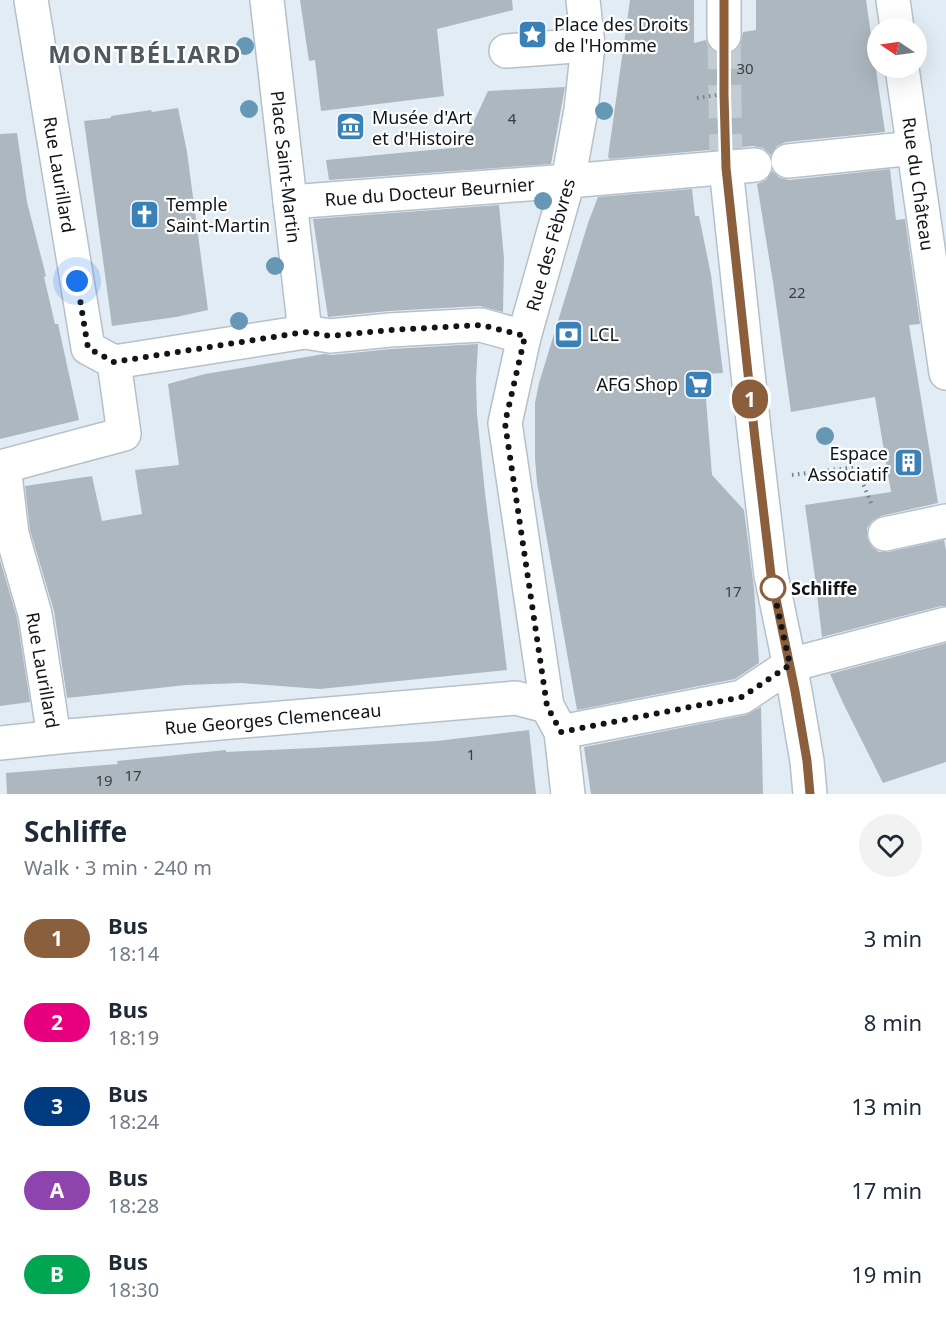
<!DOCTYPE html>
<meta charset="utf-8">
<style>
:root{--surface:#fff;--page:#f2f2f3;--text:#1f2937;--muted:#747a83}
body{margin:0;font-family:"Noto Sans",sans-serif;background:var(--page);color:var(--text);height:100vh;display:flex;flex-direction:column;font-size:22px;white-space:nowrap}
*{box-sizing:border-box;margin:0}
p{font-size:20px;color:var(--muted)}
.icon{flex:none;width:33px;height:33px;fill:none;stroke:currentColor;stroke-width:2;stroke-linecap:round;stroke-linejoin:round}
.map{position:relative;height:794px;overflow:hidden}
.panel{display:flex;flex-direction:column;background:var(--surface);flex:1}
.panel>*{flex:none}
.badge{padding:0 12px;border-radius:20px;font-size:21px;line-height:39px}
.needle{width:39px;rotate:283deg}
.controls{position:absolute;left:867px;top:18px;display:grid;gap:12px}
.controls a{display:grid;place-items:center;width:60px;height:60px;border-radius:50%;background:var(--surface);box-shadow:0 6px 24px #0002;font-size:30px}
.you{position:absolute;width:30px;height:30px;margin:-15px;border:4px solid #fff;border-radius:50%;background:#1a73e8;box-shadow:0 0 0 9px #1a73e833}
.map>.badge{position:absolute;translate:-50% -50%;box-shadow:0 0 0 3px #fff}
.round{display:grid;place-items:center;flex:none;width:63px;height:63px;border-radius:32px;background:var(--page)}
.head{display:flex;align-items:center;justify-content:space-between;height:102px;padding:0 24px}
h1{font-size:28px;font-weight:700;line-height:45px}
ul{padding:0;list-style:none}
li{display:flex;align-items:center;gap:18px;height:84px;padding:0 24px}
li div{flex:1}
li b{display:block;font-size:22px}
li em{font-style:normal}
li .badge{min-width:66px;font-weight:700;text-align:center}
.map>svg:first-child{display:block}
.building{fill:#adb7c0}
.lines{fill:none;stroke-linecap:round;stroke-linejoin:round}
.minor-tunnel{stroke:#c2ccd4;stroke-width:33;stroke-dasharray:33 16;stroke-linecap:butt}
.minor-casing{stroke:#b6c0c9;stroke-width:36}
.path{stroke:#787f85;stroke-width:4;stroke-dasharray:1.5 4.5;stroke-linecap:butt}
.minor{stroke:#fff;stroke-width:33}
.tree{fill:#6698b6}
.line-casing{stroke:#fff;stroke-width:14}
.line{stroke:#8b5e3c;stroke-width:9}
.walk{stroke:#111518;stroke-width:6;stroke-dasharray:0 10.8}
.stop-dot{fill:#fff;stroke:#8b5e3c;stroke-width:3}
.labels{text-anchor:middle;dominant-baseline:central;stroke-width:4.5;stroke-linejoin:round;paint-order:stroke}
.number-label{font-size:15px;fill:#383e42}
.poi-label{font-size:18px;fill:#111518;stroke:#fff;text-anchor:start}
.street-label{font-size:18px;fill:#111518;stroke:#fff}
.stop-label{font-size:18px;font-weight:bold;fill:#111518;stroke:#fff;text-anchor:start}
.district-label{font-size:24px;font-weight:bold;letter-spacing:1.5px;fill:#4f5960;stroke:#fff}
</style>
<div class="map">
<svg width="946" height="794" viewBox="0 0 946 794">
<rect width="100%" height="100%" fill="#e1ecf5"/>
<path class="building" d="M300 0H512L513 10 437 29 444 96 321 111 315 60 309 61Z
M630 0H694V43L706 40 708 46 714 52 723 55 733 52 740 46 743 32 756 30V0H866L885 132 786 142 777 146 771 155 763 148 753 146 610 159 608 157Z
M565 87 551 164 329 180 326 160 462 147 488 91Z
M178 108 187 152 208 310 176 317 112 326 84 121 111 118V116L151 110 152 112Z
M17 133 27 202 46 276 44 277 55 324H58L79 420 0 439V134Z
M890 169 896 220 905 219 920 324 909 325 938 503 881 516 872 521 867 528V537L872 547 879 552H888L944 540 946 550V606H941L822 637 816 585 805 505 891 492 875 397 791 412 773 282 757 184 766 180 772 171 780 178 790 180Z
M692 189 695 216H699L711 275 723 373 704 374 712 475 744 510 754 588 759 663 735 679 577 710 537 483 535 459V403L539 383 588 223 598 197Z
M499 205 504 258 503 312 480 306 389 311 328 317 313 219Z
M478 344 476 380 477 414 485 493 507 670 320 689 241 683 186 685 67 698 54 611 30 530 25 486 92 476 102 521 142 514 135 470 179 465 168 384 205 374 324 354 332 355 391 349Z
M0 560 17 618 30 702 0 706Z
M946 643V762L883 783 843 703 830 674Z
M761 707 763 794H591L584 747 746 715Z
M529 730 536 794H7L6 773 118 764 117 761 226 750V752L312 748 437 741Z"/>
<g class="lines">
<path class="minor-tunnel" d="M724 36 726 168"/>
<defs>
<g id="minor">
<path id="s1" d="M31 0 88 348 114 362"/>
<path id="s2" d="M267 0 305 332"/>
<path d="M724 0V36"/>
<path d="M893 0 897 28"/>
<path d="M506 51 588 45"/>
<path id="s3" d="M902 68 946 373"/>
<path d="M788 161 914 148"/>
<path d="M726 168 755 439 771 575 795 691 807 761 810 794"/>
<path id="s4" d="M290 202 568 181 755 165"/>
<path d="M114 362 305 332 330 336 390 330 481 325 524 337"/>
<path d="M885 534 946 521"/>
<path d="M561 732 742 697 790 665 946 624"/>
<path d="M54 737 35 614 12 534 4 466 124 434 114 362"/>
<path id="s5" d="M0 743 68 736 516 698 547 706"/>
<path id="s6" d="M568 794 561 732 547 706 505 423 524 337 568 181 581 110 588 45 583 0"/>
</g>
</defs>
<use href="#minor" class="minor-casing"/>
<path class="path" d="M697 98 724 94
M792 475 856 467 872 505"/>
<use href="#minor" class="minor"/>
</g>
<g class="tree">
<circle cx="245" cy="46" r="9"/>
<circle cx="249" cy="109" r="9"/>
<circle cx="604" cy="111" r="9"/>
<circle cx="543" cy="201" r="9"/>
<circle cx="275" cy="266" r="9"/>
<circle cx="239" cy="321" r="9"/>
<circle cx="825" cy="436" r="9"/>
</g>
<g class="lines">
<defs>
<path id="line" d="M724 0V94L726 168 755 439 771 575 795 691 807 761 810 794"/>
</defs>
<use href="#line" class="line-casing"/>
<use href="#line" class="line"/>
<path class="walk" d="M77 281 88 348 114 362 305 332 330 336 390 330 481 325 525 336 505 423 547 706 561 732 742 697 790 665 773 588"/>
</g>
<defs>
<symbol id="sight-square" viewBox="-11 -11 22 22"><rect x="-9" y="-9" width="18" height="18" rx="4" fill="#3981b6" stroke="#fff"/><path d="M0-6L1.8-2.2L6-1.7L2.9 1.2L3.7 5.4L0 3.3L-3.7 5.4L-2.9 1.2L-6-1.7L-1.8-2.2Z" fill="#fff"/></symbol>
<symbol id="museum-square" viewBox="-11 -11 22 22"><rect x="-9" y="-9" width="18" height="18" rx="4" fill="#3981b6" stroke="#fff"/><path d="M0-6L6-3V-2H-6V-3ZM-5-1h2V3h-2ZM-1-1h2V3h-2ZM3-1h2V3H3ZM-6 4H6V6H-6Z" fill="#fff"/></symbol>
<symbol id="church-square" viewBox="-11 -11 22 22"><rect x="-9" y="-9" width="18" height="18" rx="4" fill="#3981b6" stroke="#fff"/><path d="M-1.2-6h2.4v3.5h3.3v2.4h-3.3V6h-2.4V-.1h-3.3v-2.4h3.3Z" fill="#fff"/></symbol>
<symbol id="bank-square" viewBox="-11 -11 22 22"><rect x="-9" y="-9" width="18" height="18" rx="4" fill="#3981b6" stroke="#fff"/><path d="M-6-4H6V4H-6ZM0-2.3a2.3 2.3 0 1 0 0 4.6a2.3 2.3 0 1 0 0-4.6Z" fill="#fff"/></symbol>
<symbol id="supermarket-square" viewBox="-11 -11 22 22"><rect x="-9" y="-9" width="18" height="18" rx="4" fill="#3981b6" stroke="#fff"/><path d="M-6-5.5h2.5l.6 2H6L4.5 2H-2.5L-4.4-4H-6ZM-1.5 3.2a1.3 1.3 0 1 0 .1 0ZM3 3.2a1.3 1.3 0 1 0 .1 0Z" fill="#fff"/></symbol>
<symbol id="building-square" viewBox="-11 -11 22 22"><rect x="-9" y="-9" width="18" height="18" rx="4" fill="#3981b6" stroke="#fff"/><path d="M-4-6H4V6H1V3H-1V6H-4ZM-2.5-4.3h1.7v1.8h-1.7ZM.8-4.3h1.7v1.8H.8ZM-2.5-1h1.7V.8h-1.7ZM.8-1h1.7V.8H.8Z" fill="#fff"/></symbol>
</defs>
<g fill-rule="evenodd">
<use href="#sight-square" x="516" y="18" width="33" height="33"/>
<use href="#museum-square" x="334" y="110" width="33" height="33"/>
<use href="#church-square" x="128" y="198" width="33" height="33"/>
<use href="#bank-square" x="552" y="318" width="33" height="33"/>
<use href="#supermarket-square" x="682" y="368" width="33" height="33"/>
<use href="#building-square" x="892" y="446" width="33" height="33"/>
</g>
<circle class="stop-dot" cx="773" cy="588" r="12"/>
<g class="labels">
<g class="number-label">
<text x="745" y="68">30</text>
<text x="512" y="118">4</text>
<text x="797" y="292">22</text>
<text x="733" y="591">17</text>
<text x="471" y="754">1</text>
<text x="133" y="775">17</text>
<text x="104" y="780">19</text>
</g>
<g class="poi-label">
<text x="554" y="24">Place des Droits<tspan x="554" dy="21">de l'Homme</tspan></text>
<text x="372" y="117">Musée d'Art<tspan x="372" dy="21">et d'Histoire</tspan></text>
<text x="166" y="204">Temple<tspan x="166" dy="21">Saint-Martin</tspan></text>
<text x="589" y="334">LCL</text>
<text x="678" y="384" text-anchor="end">AFG Shop</text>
<text x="888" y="453" text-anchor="end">Espace<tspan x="888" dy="21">Associatif</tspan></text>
</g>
<g class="street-label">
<text stroke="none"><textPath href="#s2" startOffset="168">Place Saint-Martin</textPath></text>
<text stroke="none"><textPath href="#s1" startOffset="177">Rue Laurillard</textPath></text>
<text stroke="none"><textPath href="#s3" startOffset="117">Rue du Château</textPath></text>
<text stroke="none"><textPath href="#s4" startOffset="140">Rue du Docteur Beurnier</textPath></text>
<text stroke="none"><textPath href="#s6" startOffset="562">Rue des Fèbvres</textPath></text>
<text transform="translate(43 670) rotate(80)">Rue Laurillard</text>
<text stroke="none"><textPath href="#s5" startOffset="274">Rue Georges Clemenceau</textPath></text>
</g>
<g class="stop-label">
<text x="791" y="588">Schliffe</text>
</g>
<g class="district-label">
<text x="145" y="53">MONTBÉLIARD</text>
</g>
</g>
</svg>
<div class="controls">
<a><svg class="needle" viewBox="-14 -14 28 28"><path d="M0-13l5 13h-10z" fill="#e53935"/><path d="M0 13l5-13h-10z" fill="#747a83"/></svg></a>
</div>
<div class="you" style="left:77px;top:281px"></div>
<b class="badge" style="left:750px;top:399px;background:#8b5e3c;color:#fff">1</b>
</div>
<section class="panel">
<div class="head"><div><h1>Schliffe</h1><p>Walk · 3 min · 240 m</p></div><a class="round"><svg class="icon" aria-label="heart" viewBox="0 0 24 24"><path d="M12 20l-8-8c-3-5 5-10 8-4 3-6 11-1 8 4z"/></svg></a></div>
<ul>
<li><span class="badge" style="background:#8b5e3c;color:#fff">1</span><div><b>Bus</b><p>18:14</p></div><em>3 min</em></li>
<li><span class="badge" style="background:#e6007e;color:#fff">2</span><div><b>Bus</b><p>18:19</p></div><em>8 min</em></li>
<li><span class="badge" style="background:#003b80;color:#fff">3</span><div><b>Bus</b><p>18:24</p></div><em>13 min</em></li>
<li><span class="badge" style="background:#8e44ad;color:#fff">A</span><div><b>Bus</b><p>18:28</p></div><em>17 min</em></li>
<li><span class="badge" style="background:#00a651;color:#fff">B</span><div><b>Bus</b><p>18:30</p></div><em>19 min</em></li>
</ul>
</section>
